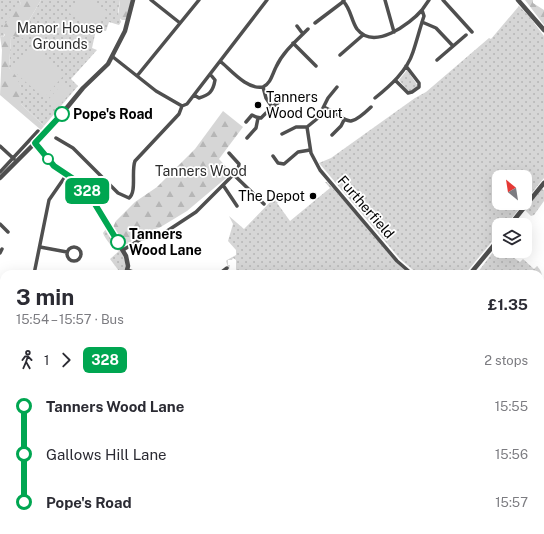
<!DOCTYPE html>
<meta charset="utf-8">
<style>
:root{--surface:#fff;--page:#f7f7f7;--text:#2b2b33;--muted:#7c7c81}
body{margin:0;font-family:"Public Sans",sans-serif;background:var(--page);color:var(--text);height:100vh;display:flex;flex-direction:column;font-size:15px;white-space:nowrap}
*{box-sizing:border-box;margin:0}
p{font-size:13px;color:var(--muted)}
.icon{flex:none;width:22px;height:22px;fill:none;stroke:currentColor;stroke-width:2;stroke-linecap:round;stroke-linejoin:round}
.map{position:relative;flex:1;overflow:hidden}
.side{position:absolute;left:0px;top:270px;width:544px;height:264px;display:flex;flex-direction:column;background:var(--surface);border-radius:12px 12px 0 0;box-shadow:0 4px 16px #0002}
.side>*{flex:none}
.badge{padding:0 8px;border-radius:6px;font-size:14px;line-height:26px}
.needle{width:26px;rotate:330deg}
.controls{position:absolute;left:492px;top:170px;display:grid;gap:8px}
.controls a{display:grid;place-items:center;width:40px;height:40px;border-radius:8px;background:var(--surface);box-shadow:0 4px 16px #0002;font-size:20px}
.map>.badge{position:absolute;translate:-50% -50%;box-shadow:0 0 0 2px #fff}
.legs{display:flex;align-items:center;gap:6px;height:44px;padding:0 16px;font-size:13px}
.legs p{margin-inline-start:auto}
.head{display:flex;align-items:center;justify-content:space-between;height:68px;padding:0 16px}
h1{font-size:22px;font-weight:700;line-height:30px}
ul{padding:0 16px;list-style:none}
li{display:flex;align-items:center;gap:14px;height:48px;font-size:15px}
li i{display:grid;place-items:center;width:6px;height:100%;margin:0 5px;background:currentColor}
li i::after{content:'';width:10px;height:10px;margin:-5px;border:3px solid;border-radius:50%;background:var(--surface)}
li p{margin-inline-start:auto}
li:first-child i{background:linear-gradient(#0000 50%,currentColor 0)}
li:last-child i{background:linear-gradient(currentColor 50%,#0000 0)}
.map>svg:first-child{display:block}
.green{fill:url(#green-dots)}
.forest{fill:url(#forest-firs)}
.pitch{fill:#d6d6d6}
.lines{fill:none;stroke-linecap:round;stroke-linejoin:round}
.minor{stroke:#4f4f4f;stroke-width:3.5}
.tertiary{stroke:#4f4f4f;stroke-width:4.5}
.line-1-casing{stroke:#fff;stroke-width:9}
.line-1{stroke:#00a651;stroke-width:6}
.poi-dot{fill:#000;stroke:#fff;stroke-width:1.5}
.stop-1-dot{fill:#fff;stroke:#00a651;stroke-width:2}
.labels{text-anchor:middle;dominant-baseline:central;stroke-width:3.5;stroke-linejoin:round;paint-order:stroke}
.park-label{font-size:14px;fill:#2d2d2d;stroke:#fff}
.poi-label{font-size:14px;fill:#000;stroke:#fff;text-anchor:start}
.stop-label{font-size:14px;font-weight:bold;fill:#000;stroke:#fff;text-anchor:start}
.street-label{font-size:14px;fill:#000;stroke:#fff}
</style>
<div class="map">
<svg width="544" height="534" viewBox="0 0 544 534">
<defs>
<pattern id="green-dots" width="8" height="8" patternUnits="userSpaceOnUse"><rect width="8" height="8" fill="#d6d6d6"/><path d="M2 2h.1M6 6h.1" fill="none" stroke="#b6b6b6" stroke-width="1.8" stroke-linecap="round"/></pattern>
<pattern id="forest-firs" width="22" height="20" patternUnits="userSpaceOnUse"><rect width="22" height="20" fill="#d6d6d6"/><path d="M5 1l3.5 6h-7zM16 11l3.5 6h-7z" fill="#b6b6b6"/></pattern>
</defs>
<rect width="100%" height="100%" fill="#fff"/>
<path class="green" d="M0 0H19L21 4 3 37 0 36Z
M41 0H120L118 12 121 22 119 25 109 22 106 31 96 30 92 48 97 50 71 79 78 86 44 126 21 104V87L9 68 11 38 14 36 25 37 28 22Z
M519 6 528 15 544 36V178L525 201V177H499V203H524L506 225H499V233L465 274H418L400 259 319 163 331 158 415 98 426 92 489 38 491 39Z
M407 70 418 86 409 92 399 80Z
M325 182H327L410 274H236V260L233 258 232 260H228V265H230L229 270 226 261 227 260 236 255V250L228 241 233 224 229 216 244 229 279 193 283 199 277 203 290 221 330 188Z
M542 189 544 190V201L534 215 531 216 525 210Z
M106 229 116 241 114 242 117 247 119 246C124 255 128 264 124 274L119 273V271L110 259 119 251C113 249 105 239 103 233Z
M499 244V251H504L520 262 523 259 534 269 537 266C544 273 543 281 540 291V274H482L478 272Z"/>
<path class="forest" d="M19 0H41L28 22 25 37 21 39 14 36 11 38 9 68 16 76 21 87V104L44 126 41 130 0 95 2 50 0 36 3 37 5 35 3 28 13 11 21 4Z
M120 0H131L127 20H122L118 17Z
M525 0H533V3L544 10V25Z
M223 111 243 127 219 159 232 173 187 211 159 228 141 233 128 244H124L113 227 116 221 135 202 157 187 195 149Z"/>
<path class="pitch" d="M77 0H89L107 11 96 29 69 13Z
M31 46 64 75 44 98 11 69Z
M62 84 71 92 56 109 47 101Z"/>
<g class="lines">
<path class="minor" d="M151 0 180 23
M385 0 394 32
M443 0 472 32
M343 1C351 9 351 20 357 29 374 51 410 24 422 10
M422 22 436 28 453 46
M315 23 344 1
M297 26 303 34
M293 43 316 66
M340 55 363 35
M113 57 156 91 182 106
M437 60 466 35
M220 61C231 70 247 90 263 87 271 83 272 75 276 67 283 52 296 41 308 29
M137 76 199 0
M396 81 408 93 412 92 419 87V83L406 66
M337 87 328 98 318 118 307 127 311 153 320 170 397 261 412 274
M194 95 199 98C209 95 213 92 215 80L210 74
M375 98C390 86 407 71 413 52 417 40 420 28 424 16L422 10 429 0
M182 106 187 104 267 0
M272 107 282 100
M324 107C349 118 345 132 371 107
M246 122 252 115 256 117 261 118 272 107 266 98 263 87
M282 134 296 127H307
M332 135 341 126 344 120
M56 138 73 148 118 193 129 198C137 192 131 171 135 161L179 114 182 106
M247 138 256 128 258 118
M0 146 14 159
M273 156 278 163 284 164 298 152 310 150
M0 172 38 131
M234 175 264 204
M223 185 237 206
M0 224 8 232
M40 247 67 252
M67 254a7 7 0 1 1 14 0a7 7 0 1 1-14 0Z
M123 250 141 239 161 235 196 212 238 170 239 164 229 153
M0 253 2 249
M127 270 139 274
M34 274 49 200 67 174
M219 274 227 268
M540 296 544 297
M0 304 4 305
M540 314 544 300
M0 344 4 323
M540 375 544 376
M540 407 544 406
M0 418 4 422
M70 530 73 534
M126 534V530
M179 534 182 530"/>
<path class="tertiary" d="M518 0 544 30
M35 143 54 165 78 182 87 191 126 256 128 266 126 274
M0 178 51 127 83 88 108 64 125 31 133 0
M510 225 544 183
M470 274 499 239
M0 399 4 395
M0 500 4 503
M54 530 59 534
M188 534 191 530"/>
</g>
<g class="lines">
<defs>
<path id="line-1" d="M62 114 35 143 54 166 78 182 87 191 118 242"/>
</defs>
<use href="#line-1" class="line-1-casing"/>
<use href="#line-1" class="line-1"/>
</g>
<g class="poi-dot">
<circle cx="258" cy="105" r="4"/>
<circle cx="313" cy="196" r="4"/>
</g>
<g class="stop-1-dot">
<circle cx="62" cy="114" r="7"/>
<circle cx="48" cy="159" r="5"/>
<circle cx="118" cy="242" r="7"/>
</g>
<g class="labels">
<g class="park-label">
<text x="60" y="28">Manor House<tspan x="60" dy="16">Grounds</tspan></text>
<text x="201" y="171">Tanners Wood</text>
</g>
<g class="poi-label">
<text x="266" y="97">Tanners<tspan x="266" dy="16">Wood Court</tspan></text>
<text x="305" y="196" text-anchor="end">The Depot</text>
</g>
<g class="stop-label">
<text x="73" y="114">Pope's Road</text>
<text x="129" y="234">Tanners<tspan x="129" dy="16">Wood Lane</tspan></text>
</g>
<g class="street-label">
<text transform="translate(366 207) rotate(49)">Furtherfield</text>
</g>
</g>
</svg>
<div class="controls">
<a><svg class="needle" viewBox="-14 -14 28 28"><path d="M0-13l5 13h-10z" fill="#e53935"/><path d="M0 13l5-13h-10z" fill="#7c7c81"/></svg></a>
<a><svg class="icon" aria-label="layers" viewBox="0 0 24 24"><path d="M12 4l9 5-9 5-9-5zM3 14l9 5 9-5"/></svg></a>
</div>
<b class="badge" style="left:87px;top:191px;background:#00a651;color:#fff">328</b>
<section class="side">
<div class="head"><div><h1>3 min</h1><p>15:54 – 15:57 · Bus</p></div><b>£1.35</b></div>
<div class="legs"><svg class="icon" aria-label="walk" viewBox="0 0 24 24"><circle cx="13" cy="4" r="2"/><path d="M13 8l-2 6 4 7M11 14l-3 7M7 12l3-4h3l4 4"/></svg>1<svg class="icon" aria-label="forward" viewBox="0 0 24 24"><path d="M9 5l7 7-7 7"/></svg><b class="badge" style="background:#00a651;color:#fff">328</b><p>2 stops</p></div>
<ul>
<li><i style="color:#00a651"></i><b>Tanners Wood Lane</b><p>15:55</p></li>
<li><i style="color:#00a651"></i><span>Gallows Hill Lane</span><p>15:56</p></li>
<li><i style="color:#00a651"></i><b>Pope's Road</b><p>15:57</p></li>
</ul>
</section>
</div>
